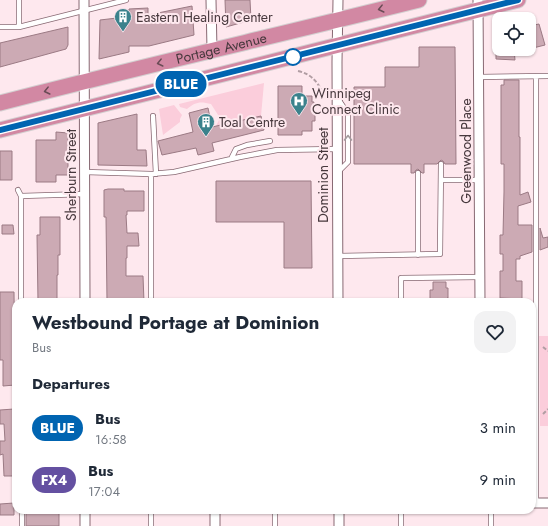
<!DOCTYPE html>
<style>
:root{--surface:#fff;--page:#f2f2f3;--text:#1f2937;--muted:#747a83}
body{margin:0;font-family:Jost,sans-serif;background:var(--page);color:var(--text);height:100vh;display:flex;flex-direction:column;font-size:15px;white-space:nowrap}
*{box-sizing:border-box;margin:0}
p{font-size:13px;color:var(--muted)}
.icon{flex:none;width:22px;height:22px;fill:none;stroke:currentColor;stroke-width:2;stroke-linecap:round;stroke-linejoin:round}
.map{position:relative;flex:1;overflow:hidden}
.details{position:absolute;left:12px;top:298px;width:524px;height:216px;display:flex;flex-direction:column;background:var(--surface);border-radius:12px;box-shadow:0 1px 3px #0004}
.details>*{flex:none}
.badge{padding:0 8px;border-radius:13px;font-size:14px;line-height:26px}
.fabs{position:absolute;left:492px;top:12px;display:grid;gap:8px}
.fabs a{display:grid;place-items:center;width:44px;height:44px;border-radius:8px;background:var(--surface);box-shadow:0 1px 3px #0004;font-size:20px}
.map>.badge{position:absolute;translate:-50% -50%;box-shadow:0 0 0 2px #fff}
h2{padding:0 20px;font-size:15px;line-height:36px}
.round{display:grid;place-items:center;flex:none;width:42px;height:42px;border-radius:12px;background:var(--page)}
.headline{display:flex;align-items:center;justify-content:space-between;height:68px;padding:0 20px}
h1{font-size:19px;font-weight:700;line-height:30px}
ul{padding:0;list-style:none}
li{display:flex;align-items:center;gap:12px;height:52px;padding:0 20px}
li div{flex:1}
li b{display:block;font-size:15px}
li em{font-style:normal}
li .badge{min-width:44px;font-weight:700;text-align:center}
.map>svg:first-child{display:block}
.green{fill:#fbcddb}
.building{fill:#ccaab4;stroke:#9b7a84}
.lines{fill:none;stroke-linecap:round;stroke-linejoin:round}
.service-casing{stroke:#886973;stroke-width:6}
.minor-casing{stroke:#886973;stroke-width:11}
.trunk-casing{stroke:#d3cfd0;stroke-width:17}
.path{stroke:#b19da3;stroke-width:2;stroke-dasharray:4 2;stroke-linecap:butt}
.service{stroke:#fff;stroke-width:4.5}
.minor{stroke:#fff;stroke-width:9}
.trunk{stroke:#d288a3;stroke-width:15}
.oneway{stroke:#6a4c56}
.oneway2{stroke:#a39c9e}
.line-casing{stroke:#fff;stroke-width:9}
.line{stroke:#0064b1;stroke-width:6}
.stop-dot{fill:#fff;stroke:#0064b1;stroke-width:2}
.labels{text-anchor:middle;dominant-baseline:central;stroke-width:4;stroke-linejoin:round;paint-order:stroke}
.poi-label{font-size:14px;fill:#47383d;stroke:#fee8ee;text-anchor:start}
.street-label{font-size:14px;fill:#47383d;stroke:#fee8ee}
</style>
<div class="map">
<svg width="548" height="526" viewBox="0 0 548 526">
<rect width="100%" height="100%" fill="#fee8ee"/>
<path class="green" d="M264 83 261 116 216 126 220 118 211 104C200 101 195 102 187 109L180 107 179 104Z
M174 105 182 115 180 119V122L163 135 159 109Z
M539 336H548V426H540Z"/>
<path class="building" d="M225 0H250L251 20 226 27Z
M192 6 194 35 149 46H129V52L99 59 100 20 117 18 129 12V9L148 8V15Z
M539 24 545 45 529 49V26Z
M68 27V45L66 49 0 67V43Z
M419 47H455L456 164H445L443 161 441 160 437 164H424V173H422L418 169 416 170 414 173H411V164H354V87H385V67H419Z
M496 49H514L515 60 496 59Z
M504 80H519V137H520V195L528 192 531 202 518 206V225H532V252L520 256V259H516V281H522V299L500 298V271H503V254H500V235H503L504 192V164H501V85H504Z
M278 86H302V96H312V102H314L315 117V121H312V131H302V135H278Z
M208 108 212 127 261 116 264 130 212 143 214 151 198 155 196 148 162 155 158 141 193 132 189 113Z
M137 114V150H146L147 166 98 165V123Z
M56 132 68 133V175H56V182H36V140H56Z
M0 151H12V180H0Z
M216 181H311L312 268H284V222H216Z
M108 189H124V191H144V211H127V215H126L127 233H138L139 246H127V258H126V276H143L144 302H107L106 217H104V190Z
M40 217H60V255H58V275H57V302H38L37 235H40Z
M2 225H13L14 234H2Z
M540 228 543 238 548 237V247L540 250Z
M433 282H446V288H448V298H447V302H430V290H433Z
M0 292H14L15 385 3 386V360H0Z
M14 409V476H4L3 454 0 455V441H5L4 424H0V410Z
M14 503V515H0V504Z
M26 510H59V526H26Z"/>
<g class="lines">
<defs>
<path id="service" d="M19 0V27
M0 27H19L126 0
M536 76V503
M479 77 548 76
M338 99 348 114V162L339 171
M153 116 156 174
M231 159 236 149 247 145 270 141
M85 172 151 174 174 172 240 157 277 150 337 149
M418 173V255
M151 174V302
M441 180H480
M18 190 21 196
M338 256 440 254 441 164
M21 302V196L85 194
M401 302V278L480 277
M22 510V526
M151 510V526
M275 510V526
M401 510V526
M491 526V510"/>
<path id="minor" d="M84 0 85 302
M211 0 212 50
M338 0 337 62 338 302
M478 0 480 302
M532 503H548
M85 510V526
M215 510V526
M339 510V526"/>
<g id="trunk">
<path id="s1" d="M0 103C139 67 279 35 419 0"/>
<path d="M0 130 518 0"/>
</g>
</defs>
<use href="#service" class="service-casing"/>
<use href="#minor" class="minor-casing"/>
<use href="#trunk" class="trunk-casing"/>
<path class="path" d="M298 71C311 74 317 81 323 93
M543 347 548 351
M543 414 548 409"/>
<use href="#service" class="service"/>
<use href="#minor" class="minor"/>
<use href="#trunk" class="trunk"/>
</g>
<defs><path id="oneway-chevron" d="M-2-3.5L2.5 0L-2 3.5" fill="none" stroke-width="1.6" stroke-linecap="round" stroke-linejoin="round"/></defs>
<g class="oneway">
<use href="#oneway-chevron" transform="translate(381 9) rotate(166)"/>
<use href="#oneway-chevron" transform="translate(160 63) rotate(166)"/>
<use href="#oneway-chevron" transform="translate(47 91) rotate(166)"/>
</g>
<use class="oneway2" href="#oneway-chevron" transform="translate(348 138) rotate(-90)"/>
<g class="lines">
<defs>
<path id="line" d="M0 130 518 0"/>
</defs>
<use href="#line" class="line-casing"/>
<use href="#line" class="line"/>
</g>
<defs>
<symbol id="building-pin" viewBox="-11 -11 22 30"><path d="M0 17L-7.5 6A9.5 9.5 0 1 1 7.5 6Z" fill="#3b828c" stroke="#fee8ee"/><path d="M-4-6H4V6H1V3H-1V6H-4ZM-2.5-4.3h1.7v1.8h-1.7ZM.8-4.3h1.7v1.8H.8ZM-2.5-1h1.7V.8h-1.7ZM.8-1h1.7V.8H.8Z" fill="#fff"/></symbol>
<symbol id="hospital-pin" viewBox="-11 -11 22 30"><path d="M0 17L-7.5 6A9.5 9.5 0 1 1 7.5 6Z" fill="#3b828c" stroke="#fee8ee"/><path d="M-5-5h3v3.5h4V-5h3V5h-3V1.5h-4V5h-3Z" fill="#fff"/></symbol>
</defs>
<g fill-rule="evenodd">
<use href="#building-pin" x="113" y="7" width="20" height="27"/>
<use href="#hospital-pin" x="289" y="91" width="20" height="27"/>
<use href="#building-pin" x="196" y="112" width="20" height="27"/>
</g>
<circle class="stop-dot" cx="293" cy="57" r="8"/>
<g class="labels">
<g class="poi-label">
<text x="136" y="17">Eastern Healing Center</text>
<text x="312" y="93">Winnipeg<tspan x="312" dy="16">Connect Clinic</tspan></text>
<text x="219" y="122">Toal Centre</text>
</g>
<g class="street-label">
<text stroke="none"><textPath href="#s1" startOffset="228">Portage Avenue</textPath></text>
<text transform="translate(466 151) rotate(-90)">Greenwood Place</text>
<text transform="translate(71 175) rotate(-90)">Sherburn Street</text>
<text transform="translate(323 175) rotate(-90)">Dominion Street</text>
</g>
</g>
</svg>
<div class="fabs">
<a><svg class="icon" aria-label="locate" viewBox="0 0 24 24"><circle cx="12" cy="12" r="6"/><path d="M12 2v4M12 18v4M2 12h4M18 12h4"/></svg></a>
</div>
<b class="badge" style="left:181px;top:84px;background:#0064b1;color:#fff">BLUE</b>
<section class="details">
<div class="headline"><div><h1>Westbound Portage at Dominion</h1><p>Bus</p></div><a class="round"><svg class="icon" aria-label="heart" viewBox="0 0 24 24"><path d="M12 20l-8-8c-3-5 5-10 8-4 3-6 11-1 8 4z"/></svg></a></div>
<h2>Departures</h2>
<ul>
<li><span class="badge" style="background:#0064b1;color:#fff">BLUE</span><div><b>Bus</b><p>16:58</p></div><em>3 min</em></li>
<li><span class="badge" style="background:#6450a1;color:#fff">FX4</span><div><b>Bus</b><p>17:04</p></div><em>9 min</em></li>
</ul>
</section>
</div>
